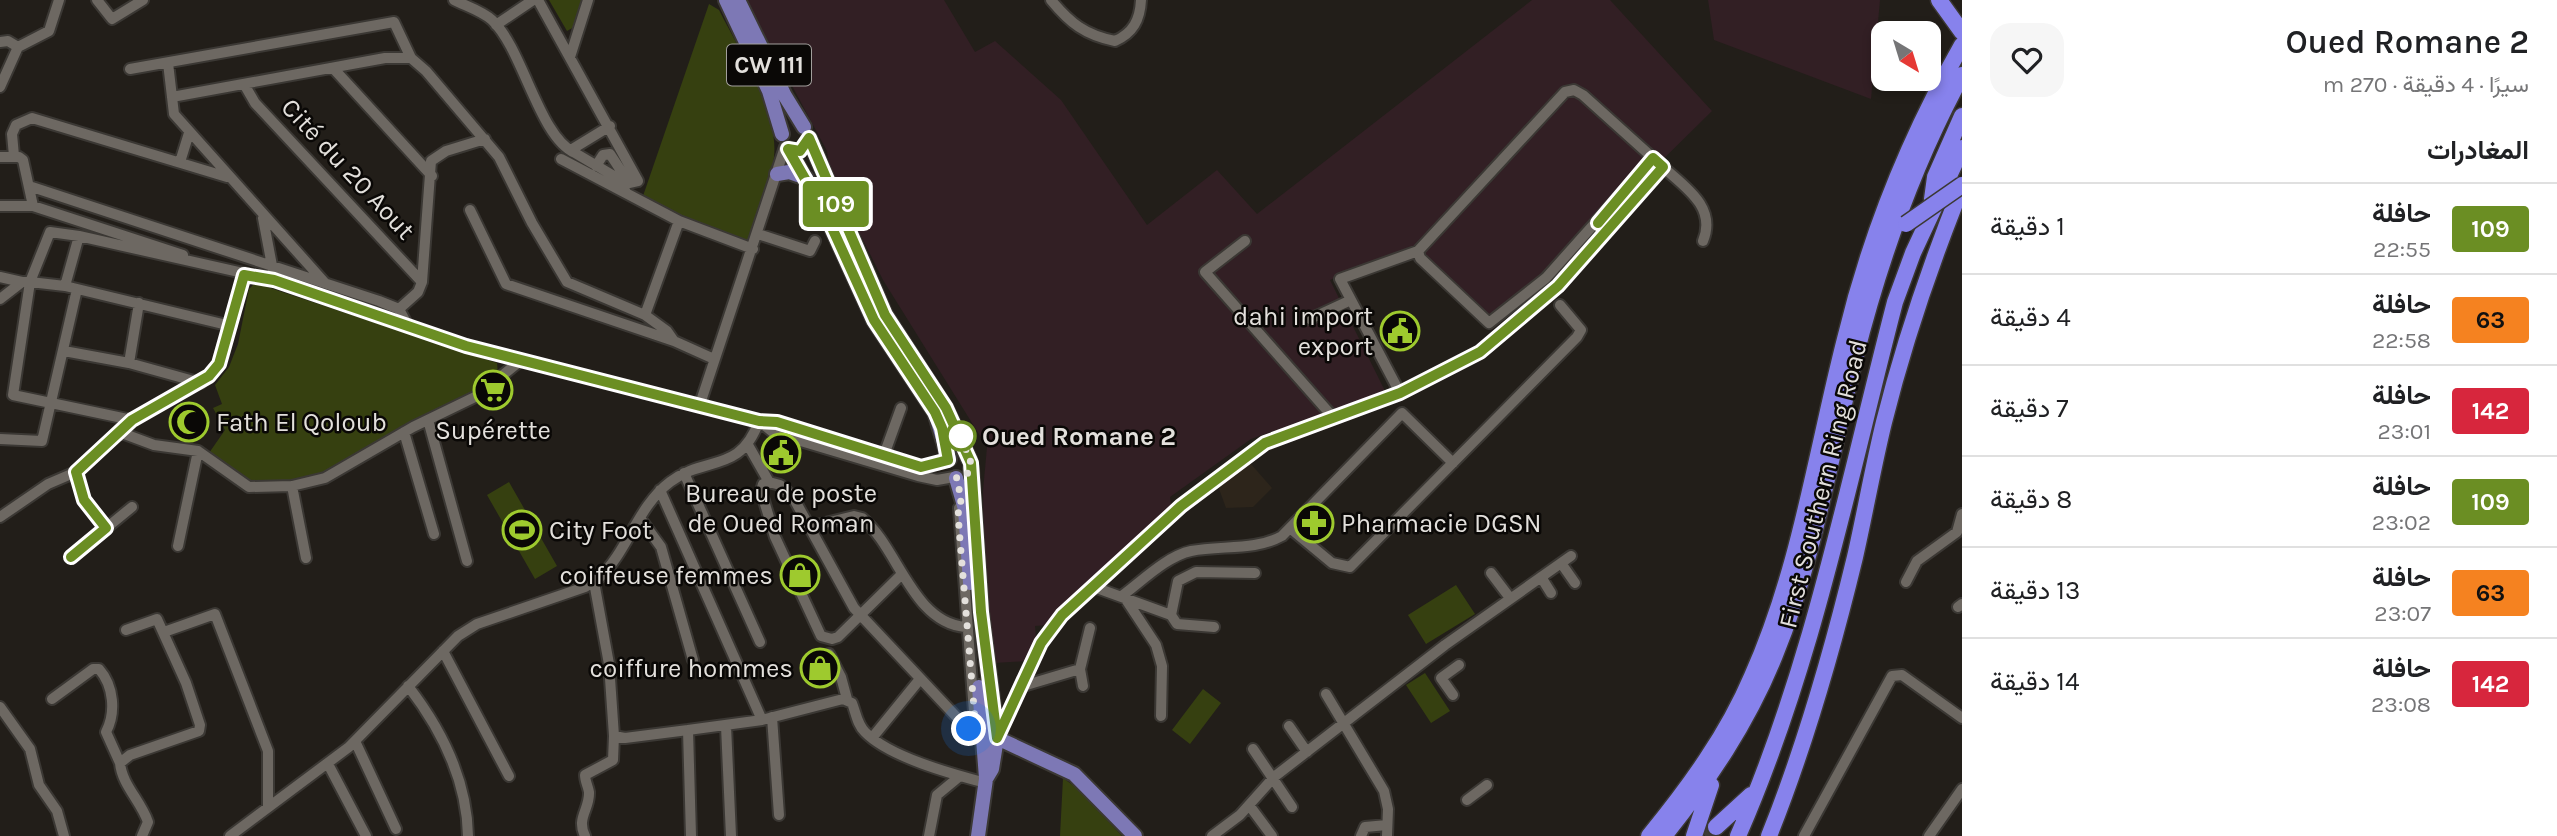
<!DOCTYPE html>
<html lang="ar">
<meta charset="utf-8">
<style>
:root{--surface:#fff;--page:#f6f6f6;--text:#202124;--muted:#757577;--line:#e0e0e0}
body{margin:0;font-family:Karla,Vazirmatn,sans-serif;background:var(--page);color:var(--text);direction:rtl;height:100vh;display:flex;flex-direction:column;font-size:26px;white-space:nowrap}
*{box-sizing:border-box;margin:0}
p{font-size:23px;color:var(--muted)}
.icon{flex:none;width:38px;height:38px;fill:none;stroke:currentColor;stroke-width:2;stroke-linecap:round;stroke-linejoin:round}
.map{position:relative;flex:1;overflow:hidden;direction:ltr}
.details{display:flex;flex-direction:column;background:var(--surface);width:595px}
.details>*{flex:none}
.badge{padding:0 14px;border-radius:5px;font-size:24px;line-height:46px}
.needle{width:46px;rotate:142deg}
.controls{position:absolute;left:1871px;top:21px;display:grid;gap:14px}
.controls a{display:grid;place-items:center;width:70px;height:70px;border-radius:14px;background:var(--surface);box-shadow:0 4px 10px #0003;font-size:35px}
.you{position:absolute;width:35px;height:35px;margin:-18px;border:5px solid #fff;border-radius:50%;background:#1a73e8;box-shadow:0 0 0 10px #1a73e833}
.map>.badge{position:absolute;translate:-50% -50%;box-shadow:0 0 0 4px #fff}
h2{padding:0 28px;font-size:26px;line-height:63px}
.round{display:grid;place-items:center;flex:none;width:74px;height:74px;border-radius:21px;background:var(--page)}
.summary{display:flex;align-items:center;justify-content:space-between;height:119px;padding:0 28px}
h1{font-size:33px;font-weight:600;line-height:52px}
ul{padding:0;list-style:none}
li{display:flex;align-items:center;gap:21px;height:91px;padding:0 28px;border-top:2px solid var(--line)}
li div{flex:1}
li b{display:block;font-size:26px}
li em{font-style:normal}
li .badge{min-width:77px;font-weight:700;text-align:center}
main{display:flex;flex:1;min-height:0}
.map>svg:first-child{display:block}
.industrial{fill:#321f24}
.built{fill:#2d251b}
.green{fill:#364010}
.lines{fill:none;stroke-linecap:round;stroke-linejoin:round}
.highway-tunnel{stroke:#3f3b36;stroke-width:16;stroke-dasharray:16 8;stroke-linecap:butt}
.minor-casing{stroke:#3b3834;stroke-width:14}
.major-casing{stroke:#3b3834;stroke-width:18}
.highway-casing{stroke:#3b3834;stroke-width:19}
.minor{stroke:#6d6862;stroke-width:10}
.major{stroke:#7d78b5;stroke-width:14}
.highway{stroke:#8782ec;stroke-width:16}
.highway-bridge-casing{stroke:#3b3834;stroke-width:19;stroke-linecap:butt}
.highway-bridge{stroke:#8782ec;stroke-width:16}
.line-casing{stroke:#fff;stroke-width:16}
.line{stroke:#6b8e23;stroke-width:10}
.walk{stroke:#e3e0dc;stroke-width:7;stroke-dasharray:0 12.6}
.stop-dot{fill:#fff;stroke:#6b8e23;stroke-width:3.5}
.labels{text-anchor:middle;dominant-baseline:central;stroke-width:5;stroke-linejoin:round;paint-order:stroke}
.shield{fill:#0a0806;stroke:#a29f9c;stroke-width:2}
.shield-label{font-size:24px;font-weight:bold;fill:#e3e0dc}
.street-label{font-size:26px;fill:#e3e0dc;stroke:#0a0806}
.poi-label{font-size:26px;fill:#e3e0dc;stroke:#0a0806;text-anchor:end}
.stop-label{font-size:26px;font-weight:bold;fill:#e3e0dc;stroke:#0a0806;text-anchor:start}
</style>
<main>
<section class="details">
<div class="summary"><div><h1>Oued Romane 2</h1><p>سيرًا · 4 دقيقة · 270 m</p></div><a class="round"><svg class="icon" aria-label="heart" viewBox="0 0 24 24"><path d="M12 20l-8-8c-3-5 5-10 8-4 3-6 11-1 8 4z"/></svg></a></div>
<h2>المغادرات</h2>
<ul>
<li><span class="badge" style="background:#6b8e23;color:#fff">109</span><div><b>حافلة</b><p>22:55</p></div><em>1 دقيقة</em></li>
<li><span class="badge" style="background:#f58220;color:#111">63</span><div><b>حافلة</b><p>22:58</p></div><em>4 دقيقة</em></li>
<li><span class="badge" style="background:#d7263d;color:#fff">142</span><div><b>حافلة</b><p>23:01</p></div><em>7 دقيقة</em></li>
<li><span class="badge" style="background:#6b8e23;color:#fff">109</span><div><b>حافلة</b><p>23:02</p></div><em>8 دقيقة</em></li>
<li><span class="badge" style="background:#f58220;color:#111">63</span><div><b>حافلة</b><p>23:07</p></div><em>13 دقيقة</em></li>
<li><span class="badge" style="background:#d7263d;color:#fff">142</span><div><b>حافلة</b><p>23:08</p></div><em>14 دقيقة</em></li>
</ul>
</section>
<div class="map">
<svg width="1962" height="836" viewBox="0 0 1962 836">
<rect width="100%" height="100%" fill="#221e19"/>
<path class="industrial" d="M746 0H944L975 52 995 41 1061 100 1147 225 1217 170 1257 214 1532 0H1610L1712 111 1490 330 1406 249 1330 280 1385 391 1251 439 1170 497 1172 509 1081 589 1048 625 1035 626 1036 637 1026 661 994 663 984 584 983 491 987 447 883 280 830 174 827 151Z
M1708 0H1880L1871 99 1714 40Z"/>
<path class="built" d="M1250 463 1272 488 1253 507 1226 508 1218 486Z"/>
<path class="green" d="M549 0H583L574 27 567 31Z
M709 4 719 10C739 50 779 111 774 157 771 186 758 214 749 241L689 220 643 196Z
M255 283 497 363 498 374 466 398 408 423 327 475 266 484 247 481 209 453 225 430 213 408 222 404 215 385 229 367 238 344 249 289Z
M509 482 557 566 535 579 487 495Z
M1456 585 1475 614 1426 644 1408 615Z
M1425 673 1450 711 1431 723 1406 685Z
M1203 689 1221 703 1190 744 1172 730Z
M1063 778 1081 791 1122 836H1060Z"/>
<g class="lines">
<path class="highway-tunnel" d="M1705 836 1716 827"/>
<defs>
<path id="minor" d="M97 0 112 19 143 0
M454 0C466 6 482 11 492 20 523 49 539 137 575 153
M538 0 638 181 629 183 610 154 603 155 596 166
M1051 0C1070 23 1085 35 1115 41 1133 33 1140 20 1141 0
M496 25 533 0
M0 42 8 41 18 47 0 87
M18 47 49 31 59 0
M570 57 588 0
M168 63 172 97
M333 68 432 176
M130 69 394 22 411 58
M244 84 255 103 422 282
M610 126 574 148 575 153 614 176 626 192
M14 156 12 134 16 125 32 118 227 177
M0 157H19L23 160 33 206
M561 159 679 221 753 249
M180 162 189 133
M1663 167C1685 187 1717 207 1703 241
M29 186 379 301 399 309 408 326
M0 206H33L183 255
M470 210 506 284 674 341
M263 218 273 271
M758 234 810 251 815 241
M1245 241 1205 272 1332 416
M0 277 22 282
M325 283 174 114 172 97 385 58H411L426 71 499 157 532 223 567 282 645 315 667 331 674 341 714 359
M65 286 79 236
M0 299 22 282H30L50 232 79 236 274 280 466 346 759 421 777 422 921 467 948 460
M399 309 418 292 422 282 431 161 446 151 485 139
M645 315 679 221
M1310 319 1351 300
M64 351 129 363 201 383
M129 363 139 303
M1400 393 1340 279 1418 251
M700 404 785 147
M132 420 13 395 30 282 65 286 231 326
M428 420 467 561
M759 421 774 433 918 476 937 480 954 477
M119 432 154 445 198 451 249 487 292 486 325 478 413 427 477 396 520 361
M404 432 434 534
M0 439 42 441 77 289
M748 445 769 482
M884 455 901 408
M76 472 84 500 106 528
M684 473 760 642
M769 482 780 485 793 497 854 608 966 727 976 732
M769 482 763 484 761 491 775 537 821 636 832 639 838 637 901 575
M292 486 306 558
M660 490 762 720
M959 508 975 726 979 735
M0 517 48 484 76 472 132 420 209 376 219 364 244 275
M640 518 661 547 693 660
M809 527 854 516 862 518C898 547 912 622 965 627
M1291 529 1332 563 1350 567 1577 337 1581 330 1560 305
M178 546 198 451
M71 557 132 507
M1561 563 1575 583
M1491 573 1510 598
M1541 577 1551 593
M594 582 609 664 614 736 625 738 688 730
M1906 582 1917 561 1957 532 1962 514
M1094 587 1171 615
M1958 607 1962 604
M1214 627 1177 624 1171 615 1178 581 1196 572 1255 573
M126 630 157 619 186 683 200 725 199 731 130 755 120 763C122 785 141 801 148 822L142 836
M164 632 215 614 268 751V806
M443 651 509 776
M829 654 841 677 847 699
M408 686C442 730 467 779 468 836
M1023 686 1080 669
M1083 686 1080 669 1090 628
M1326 694 1384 791 1388 809 1387 836
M1453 695 1441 678 1459 665
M52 699 93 669H99C114 686 116 713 106 732L120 763
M0 707 30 749 39 785 57 811 64 836
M1161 716 1162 666 1156 645 1123 595C1142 581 1167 556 1191 551 1221 545 1255 551 1282 536L1402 413 1453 463
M772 717 779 815
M726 726 731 836
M1289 726 1307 752
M872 738 920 679
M997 738 1041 643 1062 615 1181 506 1265 443 1400 393 1480 352 1558 286 1663 167 1583 95 1574 90 1565 92 1418 251 1420 258 1489 323 1546 278 1653 158
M355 741 396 829
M1253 749 1292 807
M328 764 366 836
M1467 800 1487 785
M1249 805 1272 836
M230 836 349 747 458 636 477 624 585 587 599 578C628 551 637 507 670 482 706 455 740 474 759 421
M585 836C576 818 590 809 589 792 588 786 585 781 585 775L613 760 614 736
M691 836 688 730 762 720 843 699 852 703C856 713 857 724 865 732 889 757 952 774 986 783
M929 836 937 795 960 776
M1212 836 1240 815 1274 777 1445 645 1571 556
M1361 836 1365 827 1387 825
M1804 836 1892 676 1902 675 1962 718
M1929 836 1962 789"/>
<path id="major" d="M726 0 769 91 782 134
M738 0 785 96 804 127
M809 138 885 315 946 409 969 459
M788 149 828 219 874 320 935 412 949 459
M777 174 789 172 806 178
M971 468 981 612 997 738 992 769 986 779 978 836
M956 478 965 509 970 583
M979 687 986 778
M997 738 1074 774 1135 836"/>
<path id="highway" d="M1939 0 1962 32
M1932 199 1935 177 1962 116
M1716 827 1751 795
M1649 836C1689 787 1727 735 1752 676 1800 569 1816 452 1845 339 1870 235 1909 138 1962 45
M1664 836C1709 780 1748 722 1775 655 1814 560 1830 457 1855 358 1880 259 1913 165 1962 75
M1694 836 1711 785
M1738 836C1813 665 1848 482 1895 302L1913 253 1962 148
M1769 836C1805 746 1832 652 1855 557 1865 513 1873 467 1884 422 1904 342 1931 263 1962 186"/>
</defs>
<use href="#minor" class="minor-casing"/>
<use href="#major" class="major-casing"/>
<use href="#highway" class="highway-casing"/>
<use href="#minor" class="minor"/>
<use href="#major" class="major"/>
<use href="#highway" class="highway"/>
<defs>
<path id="highway-bridge" d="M1906 224 1962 185"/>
</defs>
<use href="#highway-bridge" class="highway-bridge-casing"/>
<use href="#highway-bridge" class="highway-bridge"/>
</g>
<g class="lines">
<defs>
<path id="line" d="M71 557 106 528 84 500 76 472 132 420 209 376 219 364 244 275 274 280 466 346 759 421 777 422 921 467 948 460 942 428 935 412 874 320 828 219 788 149 800 151 809 138 885 315 946 408 971 463 981 612 997 738 1041 643 1062 615 1181 506 1265 443 1400 393 1480 352 1558 286 1663 167 1653 158 1598 223"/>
</defs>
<use href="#line" class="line-casing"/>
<use href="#line" class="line"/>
<path class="walk" d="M961 436 959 431 971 463 967 475 956 478 962 500 958 504 959 528 976 732 969 729"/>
</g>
<defs>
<symbol id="civic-ring" viewBox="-11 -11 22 22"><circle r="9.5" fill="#0a0806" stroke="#9eca2e" stroke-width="1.5"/><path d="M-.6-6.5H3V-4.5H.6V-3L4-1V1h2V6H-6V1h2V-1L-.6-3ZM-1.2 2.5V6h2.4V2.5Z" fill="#9eca2e"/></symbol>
<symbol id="supermarket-ring" viewBox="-11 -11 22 22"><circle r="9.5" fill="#0a0806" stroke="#9eca2e" stroke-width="1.5"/><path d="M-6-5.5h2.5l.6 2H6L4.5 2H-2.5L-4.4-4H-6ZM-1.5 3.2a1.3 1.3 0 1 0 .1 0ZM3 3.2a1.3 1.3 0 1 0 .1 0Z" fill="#9eca2e"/></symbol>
<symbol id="mosque-ring" viewBox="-11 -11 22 22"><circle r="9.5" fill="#0a0806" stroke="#9eca2e" stroke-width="1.5"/><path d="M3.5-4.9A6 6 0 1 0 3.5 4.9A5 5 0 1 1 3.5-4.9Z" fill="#9eca2e"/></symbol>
<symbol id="pharmacy-ring" viewBox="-11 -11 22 22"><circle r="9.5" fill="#0a0806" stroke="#9eca2e" stroke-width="1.5"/><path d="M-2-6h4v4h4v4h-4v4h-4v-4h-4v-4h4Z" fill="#9eca2e"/></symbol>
<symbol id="stadium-ring" viewBox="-11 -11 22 22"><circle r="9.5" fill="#0a0806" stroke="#9eca2e" stroke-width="1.5"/><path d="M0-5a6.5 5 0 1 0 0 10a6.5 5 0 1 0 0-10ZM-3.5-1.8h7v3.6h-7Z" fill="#9eca2e"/></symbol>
<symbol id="shop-ring" viewBox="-11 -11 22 22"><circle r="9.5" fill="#0a0806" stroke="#9eca2e" stroke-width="1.5"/><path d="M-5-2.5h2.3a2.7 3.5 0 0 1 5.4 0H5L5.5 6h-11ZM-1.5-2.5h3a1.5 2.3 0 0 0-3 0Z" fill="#9eca2e"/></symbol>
</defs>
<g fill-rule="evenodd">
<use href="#civic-ring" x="1378" y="309" width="44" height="44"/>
<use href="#supermarket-ring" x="471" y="368" width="44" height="44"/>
<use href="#mosque-ring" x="167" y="400" width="44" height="44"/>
<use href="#civic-ring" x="759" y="431" width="44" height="44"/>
<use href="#pharmacy-ring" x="1292" y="501" width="44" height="44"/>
<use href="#stadium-ring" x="500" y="508" width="44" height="44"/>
<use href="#shop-ring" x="778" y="553" width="44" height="44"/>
<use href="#shop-ring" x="798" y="646" width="44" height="44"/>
</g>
<circle class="stop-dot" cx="961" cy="436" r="14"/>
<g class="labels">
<rect class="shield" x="727" y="44.5" width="84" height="41" rx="5"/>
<g class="shield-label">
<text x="769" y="65">CW 111</text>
</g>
<g class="street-label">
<text transform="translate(348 169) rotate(47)">Cité du 20 Aout</text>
<text transform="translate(1823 484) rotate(-76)">First Southern Ring Road</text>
</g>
<g class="poi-label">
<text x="1373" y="316">dahi import<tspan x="1373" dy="30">export</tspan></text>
<text x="216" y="422" text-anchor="start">Fath El Qoloub</text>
<text x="493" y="430" text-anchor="middle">Supérette</text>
<text x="781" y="493" text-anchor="middle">Bureau de poste<tspan x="781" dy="30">de Oued Roman</tspan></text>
<text x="1341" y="523" text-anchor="start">Pharmacie DGSN</text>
<text x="549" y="530" text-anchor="start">City Foot</text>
<text x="773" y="575">coiffeuse femmes</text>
<text x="793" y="668">coiffure hommes</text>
</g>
<g class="stop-label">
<text x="982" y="436">Oued Romane 2</text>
</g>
</g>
</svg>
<div class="controls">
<a><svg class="needle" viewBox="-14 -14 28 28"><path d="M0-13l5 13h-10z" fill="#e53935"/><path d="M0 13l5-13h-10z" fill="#757577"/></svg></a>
</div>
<div class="you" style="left:969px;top:729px"></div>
<b class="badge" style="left:836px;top:204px;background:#6b8e23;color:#fff">109</b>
</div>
</main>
